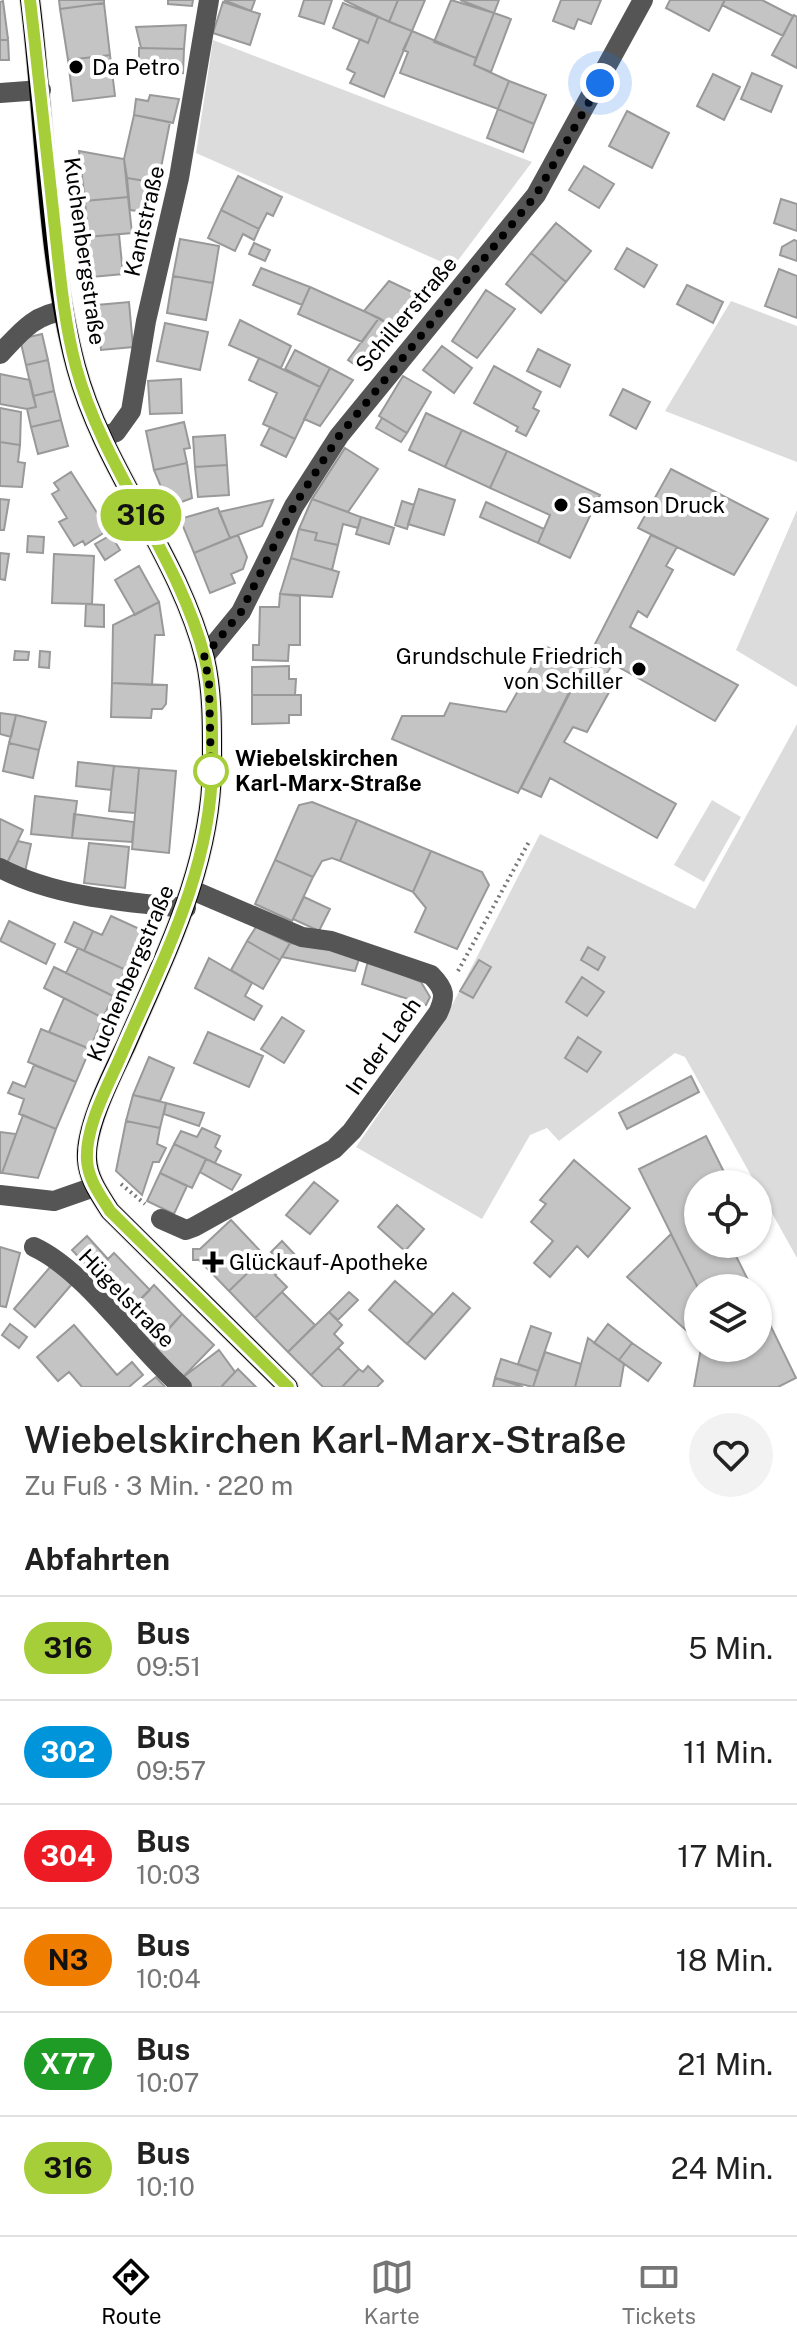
<!DOCTYPE html>
<html lang="de">
<meta charset="utf-8">
<style>
:root{--surface:#fff;--page:#f2f2f2;--text:#222;--muted:#767676;--line:#e0e0e0;--accent:#000}
body{margin:0;font-family:"Public Sans",sans-serif;background:var(--page);color:var(--text);height:100vh;display:flex;flex-direction:column;font-size:30px;white-space:nowrap}
*{box-sizing:border-box;margin:0}
p{font-size:26px;color:var(--muted)}
.icon{flex:none;width:44px;height:44px;fill:none;stroke:currentColor;stroke-width:2;stroke-linecap:round;stroke-linejoin:round}
.map{position:relative;height:1387px;overflow:hidden}
.details{display:flex;flex-direction:column;background:var(--surface);flex:1}
.details>*{flex:none}
.badge{padding:0 16px;border-radius:26px;font-size:28px;line-height:52px}
.buttons{position:absolute;left:684px;top:1170px;display:grid;gap:16px}
.buttons a{display:grid;place-items:center;width:88px;height:88px;border-radius:50%;background:var(--surface);box-shadow:0 2px 6px #0004;font-size:40px}
.you{position:absolute;width:40px;height:40px;margin:-20px;border:6px solid #fff;border-radius:50%;background:#1a73e8;box-shadow:0 0 0 12px #1a73e833}
.map>.badge{position:absolute;translate:-50% -50%;box-shadow:0 0 0 4px #fff}
h2{padding:0 24px;font-size:30px;line-height:72px}
.round{display:grid;place-items:center;flex:none;width:84px;height:84px;border-radius:42px;background:var(--page)}
.head{display:flex;align-items:center;justify-content:space-between;height:136px;padding:0 24px}
h1{font-size:38px;font-weight:600;line-height:60px}
ul{padding:0;list-style:none}
li{display:flex;align-items:center;gap:24px;height:104px;padding:0 24px;border-top:2px solid var(--line)}
li div{flex:1}
li b{display:block;font-size:30px}
li em{font-style:normal}
li .badge{min-width:88px;font-weight:700;text-align:center}
.tabs{display:flex;justify-content:space-around;align-items:center;height:112px;border-top:2px solid var(--line);background:var(--surface);font-size:22px;color:var(--muted)}
.tabs a{display:grid;justify-items:center;gap:4px}
.tabs .active{color:var(--accent)}
.map>svg:first-child{display:block}
.green{fill:#dcdcdc}
.building{fill:#c4c4c4;stroke:#999;stroke-width:2}
.lines{fill:none;stroke-linecap:round;stroke-linejoin:round}
.major-casing{stroke:#dbdbdb;stroke-width:22}
.path{stroke:#777;stroke-width:4;stroke-dasharray:2 4;stroke-linecap:butt}
.minor{stroke:#555;stroke-width:20}
.major{stroke:#000;stroke-width:20}
.line-casing{stroke:#fff;stroke-width:18}
.line{stroke:#a6ce39;stroke-width:12}
.walk{stroke:#000;stroke-width:8;stroke-dasharray:0 14.4}
.poi-dot{fill:#000;stroke:#fff;stroke-width:3}
.stop-dot{fill:#fff;stroke:#a6ce39;stroke-width:4}
.labels{text-anchor:middle;dominant-baseline:central;stroke-width:8;stroke-linejoin:round;paint-order:stroke}
.poi-label{font-size:22px;fill:#000;stroke:#fff;text-anchor:start}
.street-label{font-size:22px;fill:#000;stroke:#fff}
.stop-label{font-size:22px;font-weight:bold;fill:#000;stroke:#fff;text-anchor:start}
</style>
<div class="map">
<svg width="797" height="1387" viewBox="0 0 797 1387">
<rect width="100%" height="100%" fill="#fff"/>
<path class="green" d="M213 40 532 162 453 267 196 153Z
M731 301 797 326V462L665 411Z
M797 510V687L736 650Z
M797 724V1258L685 1057 675 1053 559 1141 547 1128 530 1135 482 1219 356 1147 447 1015 540 834 695 909Z
M712 800 741 817 704 882 674 865Z"/>
<path class="building" d="M59 0H104V3L60 9Z
M168 0H193L192 6 168 4Z
M224 0H255L251 11Z
M304 0H332L324 24 299 16Z
M344 0H398L389 22Z
M398 0H425L412 31 389 22Z
M451 0 494 13 476 58 434 42Z
M460 0H499L494 13Z
M561 0H601L591 24 578 19 574 29 553 21Z
M670 0H725L709 31 666 8Z
M725 0H762L793 16 783 36 722 5Z
M3 1 8 39 0 40V2Z
M223 2 260 14 250 45 213 33Z
M104 3 110 55 68 60 60 9Z
M343 3 378 17 368 43 333 28Z
M494 13 511 19 491 72 474 65Z
M794 15 797 17V68L772 55Z
M378 17 412 31 384 97 350 83 355 73 347 69 360 39 368 43Z
M186 25 184 49 141 48 136 27Z
M412 31 476 58 474 65 509 81 498 109 400 73 408 52 403 50Z
M8 39 9 60H0V40Z
M139 48 184 49 183 73 139 67Z
M110 55 115 96 73 101 68 60Z
M752 73 782 86 771 112 741 99Z
M713 74 740 87 724 120 697 106Z
M509 81 546 95 534 124 498 109Z
M150 95 179 99 173 123 134 115 136 99 148 101Z
M498 109 534 124 523 152 487 138Z
M627 111 669 133 652 168 609 146Z
M134 115 170 122 158 183 127 178 124 159Z
M79 151 124 159 128 197 85 201Z
M584 166 614 184 599 208 569 190Z
M238 176 282 197 273 216 267 213 259 229 221 210Z
M127 178 158 183 153 213 130 210Z
M128 197 132 233 88 237 85 201Z
M781 199 797 204V231L774 223Z
M221 210 259 229 254 240 243 234 235 251 208 238Z
M556 223 591 251 566 282 531 253Z
M119 234 123 274 92 277 88 237Z
M180 239 219 246 213 283 173 276Z
M794 240 797 241V261L780 255 782 247Z
M254 243 270 250 265 261 249 254Z
M627 248 657 265 644 287 615 269Z
M531 253 566 282 541 313 506 284Z
M261 268 310 287 302 305 253 285Z
M779 269 797 276V318L765 306Z
M173 276 213 283 206 320 167 313Z
M389 281 423 297 398 329 364 311Z
M687 285 723 302 713 323 677 304Z
M310 287 379 318 362 342 298 314Z
M486 290 515 309 477 358 452 341Z
M129 302 133 347 101 350 97 305Z
M379 318 398 329 364 371 348 360Z
M240 320 291 346 281 368 229 345Z
M165 323 208 332 200 370 157 361Z
M42 334 48 360 26 365 20 339Z
M442 346 472 368 454 393 423 370Z
M538 349 570 365 560 387 527 371Z
M295 350 330 368 320 387 285 369Z
M259 358 320 387 295 439 263 424 277 393 249 380Z
M48 360 54 391 33 396 26 365Z
M494 366 541 392 533 408 539 411 526 436 516 431 518 427 474 403Z
M330 368 353 380 320 426 304 419Z
M0 374 30 380 36 407 27 409 0 404Z
M403 376 431 392 407 433 379 416Z
M181 379 182 413 150 414 148 381Z
M623 389 650 402 636 429 610 415Z
M54 391 61 420 31 427 27 409 36 407 33 396Z
M0 408 21 412 20 445 0 442Z
M426 413 462 430 445 467 409 450Z
M382 418 407 433 401 442 376 428Z
M61 420 68 446 38 454 31 427Z
M184 422 190 448 184 449 187 463 154 470 146 431Z
M270 427 295 439 286 457 261 445Z
M462 430 507 451 490 488 445 467Z
M225 435 227 465 195 467 193 437Z
M0 442 20 445 18 462 25 463 22 487 0 486Z
M345 448 378 469 348 512 312 499Z
M507 451 600 495 570 558 538 543 550 515 490 488Z
M187 463 192 498 179 503 175 496 166 499 154 470Z
M227 465 229 495 198 497 195 467Z
M671 469 768 519 734 575 638 528Z
M71 472 108 530 85 545 83 541 74 546 59 522 67 518 52 494 59 490 54 483Z
M419 489 455 500 444 535 408 524Z
M0 499 9 500 4 530H0Z
M312 499 361 517 358 528 343 524 338 545 315 540 317 533 299 529Z
M273 500 262 526 230 538 219 512Z
M402 501 414 505 407 529 395 525Z
M486 502 544 529 538 543 480 517Z
M218 508 230 538 194 553 180 519Z
M361 517 394 528 389 544 356 534Z
M299 529 317 533 315 540 338 545 332 570 291 558Z
M111 535 120 550 105 560 95 544Z
M238 535 247 557 243 569 231 574 235 583 210 593 194 553Z
M651 535 677 547 666 566 673 570 647 617 638 611 630 627 738 685 715 721 613 664 603 679 613 685 587 732 573 727 564 742 676 804 657 838 550 778 541 797 521 788Z
M28 536 44 537 43 553 27 552Z
M0 553 9 554 5 580 0 579Z
M54 554 94 556 92 604 52 603Z
M291 558 339 572 332 597 280 594Z
M139 566 159 602 135 615 115 580Z
M280 594 300 596V645H289L288 661 253 660V645H259L260 607H279Z
M159 602 164 635H155L152 685 112 683 113 625Z
M86 604 104 605V627L85 626Z
M544 645 582 667 518 793 392 739 402 716H444L450 703 506 712Z
M15 651 29 652 28 660H14Z
M40 651 50 652 49 668 39 667Z
M289 666V679H296L295 695H252V667Z
M112 683 167 685 166 704 162 709H152L151 718 111 717Z
M252 695H301V715H289V723L252 724Z
M0 713 16 715 11 737 0 734Z
M16 715 46 722 39 750 9 743Z
M9 743 39 750 33 778 3 771Z
M78 762 114 766 111 790 76 786Z
M114 766 139 768 135 813 109 811Z
M139 768 176 771 169 853 132 849Z
M35 796 77 801 72 838 31 834Z
M312 802 357 820 340 861 332 858 322 861 313 877 275 860 299 805Z
M74 814 134 822 132 842 72 838Z
M0 819 23 830 7 863 0 860Z
M357 820 431 851 413 892 340 861Z
M18 841 31 844 25 872 7 863Z
M89 843 129 847 125 888 84 883Z
M431 851 482 872 489 885 457 949 415 932 426 908 413 892Z
M275 860 313 877 292 921 255 904Z
M304 897 330 909 319 931 293 919Z
M111 916 144 931 126 970 84 951 93 931 102 935Z
M9 921 55 944 46 964 0 941Z
M74 922 93 931 84 951 65 942Z
M256 927 290 943 280 960 247 941Z
M247 941 280 960 263 989 231 970Z
M290 943 332 950 359 959 355 971 282 957Z
M588 947 605 957 598 970 581 960Z
M78 948 126 970 113 996 66 973Z
M209 958 252 983 245 996 262 1006 254 1020 195 988Z
M479 960 491 967 473 998 460 991Z
M368 961 421 982 430 997 426 1005 362 984Z
M54 967 113 996 103 1018 44 988Z
M582 977 604 992 587 1016 566 1002Z
M64 998 103 1018 90 1049 49 1032Z
M282 1017 304 1031 284 1063 261 1049Z
M41 1029 90 1049 76 1082 28 1062Z
M208 1032 263 1056 249 1087 194 1063Z
M578 1037 601 1052 587 1072 565 1058Z
M149 1057 174 1068 160 1101 133 1095Z
M34 1065 76 1082 56 1129 19 1114 24 1099 8 1093 13 1082 25 1087Z
M691 1076 699 1092 627 1129 619 1113Z
M133 1095 166 1103 160 1128 126 1121Z
M166 1103 204 1113 199 1126 164 1114Z
M23 1115 56 1129 38 1178 2 1173Z
M126 1121 160 1128 157 1144 166 1148 159 1162H153L142 1195 116 1171Z
M202 1128 220 1136 215 1147 221 1151 215 1163 174 1144 181 1131 197 1137Z
M0 1132 16 1134 2 1173H0Z
M706 1136 730 1184H698V1244H730L752 1288H698L639 1169Z
M174 1144 206 1159 192 1188 160 1173Z
M206 1159 241 1175 232 1190 200 1172Z
M574 1160 630 1208 588 1257 577 1246 550 1277 534 1263 553 1241 531 1222 546 1204 540 1200Z
M160 1173 187 1186 174 1214 147 1201Z
M314 1182 338 1201 310 1234 286 1215Z
M397 1205 424 1229 405 1251 378 1227Z
M231 1220 265 1256 229 1291 199 1260H193V1249H200Z
M671 1234 698 1288V1341L627 1277Z
M87 1236 107 1258 93 1272 72 1250Z
M282 1241 298 1258 284 1266 271 1252Z
M0 1247 20 1253 6 1307 0 1306Z
M114 1253 150 1290 126 1314 89 1278Z
M265 1256 280 1271 275 1275 287 1287 255 1318 229 1291Z
M51 1266 72 1284 35 1327 14 1309Z
M395 1281 433 1314 407 1344 369 1310Z
M154 1285 182 1314 152 1348 126 1314Z
M282 1292 315 1325 288 1352 255 1318Z
M349 1292 358 1300 338 1320 329 1312Z
M453 1293 470 1308 425 1359 407 1344Z
M758 1300 796 1378 778 1387H694L701 1348H758Z
M329 1312 342 1325 334 1334 343 1343 311 1375 288 1352Z
M182 1314 214 1345 182 1378 148 1351Z
M10 1324 27 1337 19 1348 2 1335Z
M608 1324 632 1343 619 1360 594 1343Z
M74 1325 117 1375 132 1362 143 1375 129 1387H82L69 1372 58 1381 37 1357Z
M531 1326 551 1333 538 1371 518 1364Z
M588 1338 624 1364 620 1387H575Z
M632 1343 661 1363 648 1381 619 1360Z
M338 1348 359 1369 342 1387H323L311 1375Z
M219 1350 235 1372 221 1387H191L182 1378Z
M545 1352 581 1364 575 1387H533Z
M501 1359 538 1371 533 1387 495 1378Z
M368 1366 383 1381 377 1387H342L359 1369 363 1372Z
M238 1369 256 1387H221Z
M156 1377 165 1387H143Z
M495 1378 523 1387H493Z"/>
<g class="lines">
<defs>
<path id="major" d="M30 0C45 117 46 255 76 367 104 471 179 555 205 659 213 693 212 732 212 767 211 867 165 955 126 1045 112 1075 85 1127 87 1159 88 1179 100 1195 110 1211L288 1387"/>
</defs>
<use href="#major" class="major-casing"/>
<path class="path" d="M458 971 530 840
M121 1184 145 1204"/>
<path class="minor" d="M0 93 41 90
M0 354C20 333 34 314 64 311
M102 437 116 432 131 411 146 321 179 178 209 0
M204 657 241 612 294 506 339 436 536 195 643 0
M0 868C55 897 125 902 186 908
M0 1195 54 1201 94 1187
M161 1219 186 1230 194 1227 334 1149 352 1131 438 1013C446 996 445 989 431 975L331 941 302 937 192 890
M34 1247C86 1271 136 1347 182 1387"/>
<use href="#major" class="major"/>
</g>
<g class="lines">
<defs>
<path id="line" d="M30 0C39 76 46 152 55 229 60 275 64 322 76 367 104 471 179 555 205 659 213 693 212 732 212 767 211 869 163 959 123 1051 110 1082 85 1125 87 1160 88 1179 100 1195 110 1211L288 1387"/>
</defs>
<use href="#line" class="line-casing"/>
<use href="#line" class="line"/>
<path class="walk" d="M211 771 209 681 204 657 241 612 294 506 339 436 536 195 600 83"/>
</g>
<g class="poi-dot">
<circle cx="76" cy="67" r="8"/>
<circle cx="561" cy="505" r="8"/>
<circle cx="639" cy="669" r="8"/>
<path d="M209 1250h8v8h8v8h-8v8h-8v-8h-8v-8h8z"/>
</g>
<circle class="stop-dot" cx="211" cy="771" r="16"/>
<g class="labels">
<g class="poi-label">
<text x="92" y="67">Da Petro</text>
<text x="577" y="505">Samson Druck</text>
<text x="623" y="656" text-anchor="end">Grundschule Friedrich<tspan x="623" dy="25">von Schiller</tspan></text>
<text x="229" y="1262">Glückauf-Apotheke</text>
</g>
<g class="street-label">
<text transform="translate(144 221) rotate(-77)">Kantstraße</text>
<text transform="translate(85 251) rotate(82)">Kuchenbergstraße</text>
<text transform="translate(406 314) rotate(-50)">Schillerstraße</text>
<text transform="translate(130 973) rotate(-67)">Kuchenbergstraße</text>
<text transform="translate(383 1046) rotate(-55)">In der Lach</text>
<text transform="translate(127 1298) rotate(46)">Hügelstraße</text>
</g>
<g class="stop-label">
<text x="235" y="758">Wiebelskirchen<tspan x="235" dy="25">Karl-Marx-Straße</tspan></text>
</g>
</g>
</svg>
<div class="buttons">
<a><svg class="icon" aria-label="locate" viewBox="0 0 24 24"><circle cx="12" cy="12" r="6"/><path d="M12 2v4M12 18v4M2 12h4M18 12h4"/></svg></a>
<a><svg class="icon" aria-label="layers" viewBox="0 0 24 24"><path d="M12 4l9 5-9 5-9-5zM3 14l9 5 9-5"/></svg></a>
</div>
<div class="you" style="left:600px;top:83px"></div>
<b class="badge" style="left:141px;top:515px;background:#a6ce39;color:#111">316</b>
</div>
<section class="details">
<div class="head"><div><h1>Wiebelskirchen Karl-Marx-Straße</h1><p>Zu Fuß · 3 Min. · 220 m</p></div><a class="round"><svg class="icon" aria-label="heart" viewBox="0 0 24 24"><path d="M12 20l-8-8c-3-5 5-10 8-4 3-6 11-1 8 4z"/></svg></a></div>
<h2>Abfahrten</h2>
<ul>
<li><span class="badge" style="background:#a6ce39;color:#111">316</span><div><b>Bus</b><p>09:51</p></div><em>5 Min.</em></li>
<li><span class="badge" style="background:#0095da;color:#fff">302</span><div><b>Bus</b><p>09:57</p></div><em>11 Min.</em></li>
<li><span class="badge" style="background:#ed1c24;color:#fff">304</span><div><b>Bus</b><p>10:03</p></div><em>17 Min.</em></li>
<li><span class="badge" style="background:#ef7d00;color:#111">N3</span><div><b>Bus</b><p>10:04</p></div><em>18 Min.</em></li>
<li><span class="badge" style="background:#1e9c26;color:#fff">X77</span><div><b>Bus</b><p>10:07</p></div><em>21 Min.</em></li>
<li><span class="badge" style="background:#a6ce39;color:#111">316</span><div><b>Bus</b><p>10:10</p></div><em>24 Min.</em></li>
</ul>
</section>
<nav class="tabs">
<a class="active"><svg class="icon" aria-label="directions" viewBox="0 0 24 24"><path d="M12 3l9 9-9 9-9-9zM9 14v-3h6M13 9l2 2-2 2"/></svg>Route</a>
<a><svg class="icon" aria-label="map" viewBox="0 0 24 24"><path d="M3 6l6-2 6 2 6-2v14l-6 2-6-2-6 2zM9 4v14M15 6v14"/></svg>Karte</a>
<a><svg class="icon" aria-label="tickets" viewBox="0 0 24 24"><path d="M3 7h18v10H3zM15 7v10"/></svg>Tickets</a>
</nav>
